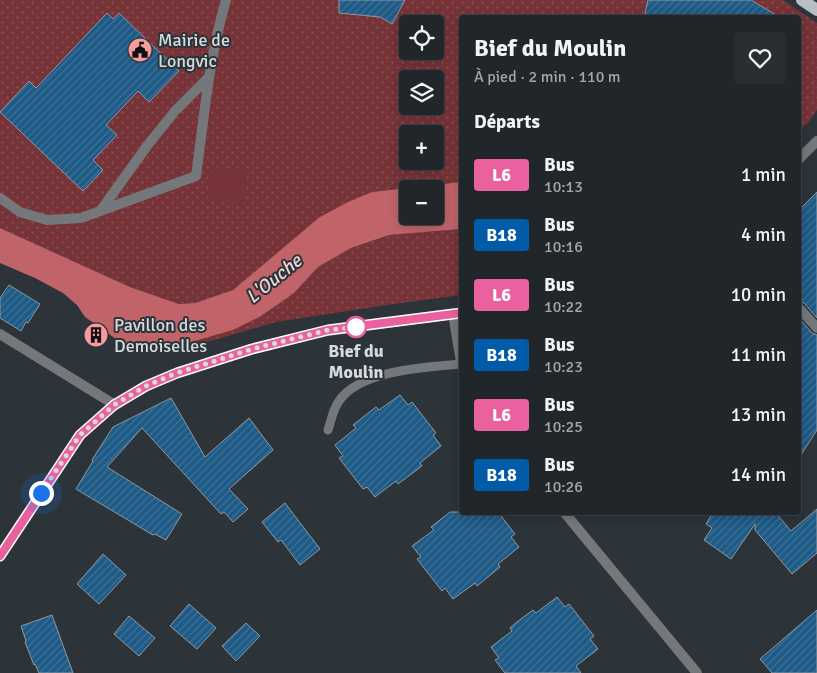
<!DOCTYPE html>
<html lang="fr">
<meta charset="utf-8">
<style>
:root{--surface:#21262b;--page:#292e33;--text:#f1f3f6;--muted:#a2a5a9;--line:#3e4347}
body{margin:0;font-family:Signika,sans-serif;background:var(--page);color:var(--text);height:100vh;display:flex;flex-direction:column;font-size:19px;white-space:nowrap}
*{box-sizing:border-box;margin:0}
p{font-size:16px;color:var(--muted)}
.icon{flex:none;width:28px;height:28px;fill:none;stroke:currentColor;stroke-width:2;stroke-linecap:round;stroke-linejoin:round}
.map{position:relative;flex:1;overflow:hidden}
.drawer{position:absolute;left:459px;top:15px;width:342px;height:500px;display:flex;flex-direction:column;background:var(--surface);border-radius:5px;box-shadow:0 2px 12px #0003,0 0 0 1px var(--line)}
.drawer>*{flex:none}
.badge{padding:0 10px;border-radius:4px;font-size:18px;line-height:32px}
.fabs{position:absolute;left:399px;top:15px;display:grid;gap:10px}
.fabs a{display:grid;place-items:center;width:45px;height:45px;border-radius:5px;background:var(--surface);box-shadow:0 2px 12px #0003,0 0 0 1px var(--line);font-size:25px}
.you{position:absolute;width:25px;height:25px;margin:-12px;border:4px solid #fff;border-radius:50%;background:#1a73e8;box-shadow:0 0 0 8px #1a73e833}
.map>.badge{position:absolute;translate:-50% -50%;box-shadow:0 0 0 2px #fff}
h2{padding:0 15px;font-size:19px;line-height:45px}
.round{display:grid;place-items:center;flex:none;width:52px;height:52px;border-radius:5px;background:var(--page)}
.headline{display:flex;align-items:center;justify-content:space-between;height:85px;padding:0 15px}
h1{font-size:24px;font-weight:700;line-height:38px}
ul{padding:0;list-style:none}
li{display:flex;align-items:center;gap:15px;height:60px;padding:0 15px}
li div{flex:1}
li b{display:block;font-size:19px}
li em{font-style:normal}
li .badge{min-width:55px;font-weight:700;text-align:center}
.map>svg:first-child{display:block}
.grass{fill:url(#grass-dots);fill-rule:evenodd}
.pitch{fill:#763338}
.water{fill:#c1646a;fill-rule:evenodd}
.building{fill:url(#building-hatch);stroke:#9199a0}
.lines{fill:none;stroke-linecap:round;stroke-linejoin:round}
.service{stroke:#75787b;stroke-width:9}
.minor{stroke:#75787b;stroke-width:10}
.primary{stroke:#b7bec4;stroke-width:12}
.line-casing{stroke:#fff;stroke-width:11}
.line{stroke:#ea619f;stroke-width:8}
.walk{stroke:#d6dbde;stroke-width:5;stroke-dasharray:0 9}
.stop-dot{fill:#fff;stroke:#ea619f;stroke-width:2.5}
.labels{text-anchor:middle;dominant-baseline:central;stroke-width:4;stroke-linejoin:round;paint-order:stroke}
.poi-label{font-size:18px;fill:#d6dbde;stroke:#2c3339;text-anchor:start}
.stop-label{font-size:18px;font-weight:bold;fill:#d6dbde;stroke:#2c3339}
.water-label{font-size:19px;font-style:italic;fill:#eed3d4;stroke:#2c3339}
</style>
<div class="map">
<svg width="817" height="673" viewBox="0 0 817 673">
<defs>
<pattern id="grass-dots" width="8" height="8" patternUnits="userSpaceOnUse" patternTransform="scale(1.25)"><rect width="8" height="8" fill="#763338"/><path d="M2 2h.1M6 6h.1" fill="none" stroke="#895054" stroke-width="1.8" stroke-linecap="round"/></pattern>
<pattern id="building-hatch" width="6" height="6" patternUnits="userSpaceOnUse" patternTransform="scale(1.25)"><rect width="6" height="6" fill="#1e5a86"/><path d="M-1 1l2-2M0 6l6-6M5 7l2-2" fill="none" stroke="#3e7197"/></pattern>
</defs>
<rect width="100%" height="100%" fill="#2c3339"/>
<path class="grass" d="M0 0H783L817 23V110L808 123 799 130V18H461V182L372 192 263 267 233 290 195 303 179 304 130 287 0 228ZM408 24H435V51H408ZM408 79H435V106H408ZM408 134H435V161H408Z
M461 229V295L387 305 276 322 183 349 181 345 233 330 294 293 318 267 351 248 389 235Z"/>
<path class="pitch" d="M213 167 247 172 243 205 209 200Z"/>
<path class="water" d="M461 182V229L389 235 351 248 318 267 294 293 261 316 233 330 181 345 151 346 130 345 116 339 85 317 77 305 63 293 35 278 0 263V228L130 287 179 304 195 303 233 290 320 217 348 202 372 192ZM408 189H435V216H408Z"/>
<path class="building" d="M339 0H405L392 24 380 17 339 13Z
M648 0H751L781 18H644Z
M107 13 113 19 119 13 179 71 149 102 138 91 106 125 117 135 93 160 103 170 83 191 0 112 29 81 36 88Z
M817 192V318L804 303 799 301V210Z
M9 285 40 304 28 323 26 322 21 331 0 318V298Z
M799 318 812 333 817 335V430L799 458Z
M400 395 408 405 412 402 436 433 433 435 441 446 420 463 422 466 398 484 396 481 375 497 367 487 363 489 339 458 343 456 335 445 356 428 353 425 376 407 379 410Z
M171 398 205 457 249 418 273 450 229 489 248 509 233 522 224 512 221 514 142 428 107 467 182 514 166 540 155 534 153 535 76 489 93 461 92 460 113 427Z
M285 503 320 549 300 565 281 540 278 542 262 522Z
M817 509V553L792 574 755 530V524L731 559 704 540 712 528 706 524 713 512H775L791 531Z
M450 512H498L515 534 511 537 519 547 498 564 500 567 477 586 475 583 453 599 445 588 442 591 417 559 421 557 412 546 434 530 431 527Z
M103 554 126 575 99 604 77 584Z
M557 597 565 607 569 604 594 636 590 639 598 649 576 666 581 673H505L495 660 499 658 491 647 512 631 510 628 517 622 533 610 536 613Z
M189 604 216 628 197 649 170 626Z
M817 610V673H772L760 659Z
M52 615 73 673H39L35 664 34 665 25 642 26 641 21 626Z
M129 616 155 638 139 656 114 634Z
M246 623 260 636 236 661 222 646Z"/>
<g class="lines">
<path class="service" d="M328 430C331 421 333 409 339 401 360 370 426 367 461 364"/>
<path class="minor" d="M799 159 817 141
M0 198 20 212 47 220 81 218 196 176C204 118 209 57 226 0
M101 210 147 146 175 111 209 77
M799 308 817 328
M453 314 461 362
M0 334 115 405
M564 512 697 673
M0 556 80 435 115 405 146 386 177 373 252 349 328 331 461 313"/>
<path class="primary" d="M802 0 817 10"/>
</g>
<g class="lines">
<defs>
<path id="line" d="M0 556 80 435 114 405 146 386 177 373 252 349 328 330 461 313"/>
</defs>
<use href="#line" class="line-casing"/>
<use href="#line" class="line"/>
<path class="walk" d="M41 493 80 435 114 405 146 386 177 373 252 349 328 330 356 327"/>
</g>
<defs>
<symbol id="civic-disc" viewBox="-11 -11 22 22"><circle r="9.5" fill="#f59b9e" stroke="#2c3339"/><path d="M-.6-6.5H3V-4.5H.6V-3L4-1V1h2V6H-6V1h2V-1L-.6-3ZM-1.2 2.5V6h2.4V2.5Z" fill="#111"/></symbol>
<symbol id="building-disc" viewBox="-11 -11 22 22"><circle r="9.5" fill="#f59b9e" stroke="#2c3339"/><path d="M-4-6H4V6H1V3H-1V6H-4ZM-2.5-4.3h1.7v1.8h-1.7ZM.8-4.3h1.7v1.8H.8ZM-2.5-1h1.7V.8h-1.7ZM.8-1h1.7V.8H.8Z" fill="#111"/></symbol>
</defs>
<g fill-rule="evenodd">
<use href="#civic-disc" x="126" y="36" width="28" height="28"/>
<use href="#building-disc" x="82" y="321" width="28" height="28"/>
</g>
<circle class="stop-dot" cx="356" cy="327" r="10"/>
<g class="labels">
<g class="poi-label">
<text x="158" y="40">Mairie de<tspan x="158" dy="21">Longvic</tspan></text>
<text x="114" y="325">Pavillon des<tspan x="114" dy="21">Demoiselles</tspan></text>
</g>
<g class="stop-label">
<text x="356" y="351">Bief du<tspan x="356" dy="21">Moulin</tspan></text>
</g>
<g class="water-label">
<text transform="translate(274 279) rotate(-39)">L'Ouche</text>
</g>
</g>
</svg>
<div class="fabs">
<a><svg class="icon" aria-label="locate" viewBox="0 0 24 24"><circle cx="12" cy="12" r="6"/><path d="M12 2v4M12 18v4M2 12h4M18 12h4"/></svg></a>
<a><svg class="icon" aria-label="layers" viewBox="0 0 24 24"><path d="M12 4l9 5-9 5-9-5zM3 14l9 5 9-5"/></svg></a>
<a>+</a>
<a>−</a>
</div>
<div class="you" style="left:41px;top:493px"></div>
<section class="drawer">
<div class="headline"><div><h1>Bief du Moulin</h1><p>À pied · 2 min · 110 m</p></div><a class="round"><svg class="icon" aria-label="heart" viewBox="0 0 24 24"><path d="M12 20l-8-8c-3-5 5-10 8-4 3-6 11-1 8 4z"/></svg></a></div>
<h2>Départs</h2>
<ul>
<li><span class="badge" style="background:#ea619f;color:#fff">L6</span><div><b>Bus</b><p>10:13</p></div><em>1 min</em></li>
<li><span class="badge" style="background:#005ca9;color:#fff">B18</span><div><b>Bus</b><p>10:16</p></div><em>4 min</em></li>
<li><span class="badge" style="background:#ea619f;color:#fff">L6</span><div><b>Bus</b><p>10:22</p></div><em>10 min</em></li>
<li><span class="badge" style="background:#005ca9;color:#fff">B18</span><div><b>Bus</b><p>10:23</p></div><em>11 min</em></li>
<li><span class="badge" style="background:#ea619f;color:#fff">L6</span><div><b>Bus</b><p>10:25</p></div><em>13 min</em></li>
<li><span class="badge" style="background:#005ca9;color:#fff">B18</span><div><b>Bus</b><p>10:26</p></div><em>14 min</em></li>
</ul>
</section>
</div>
